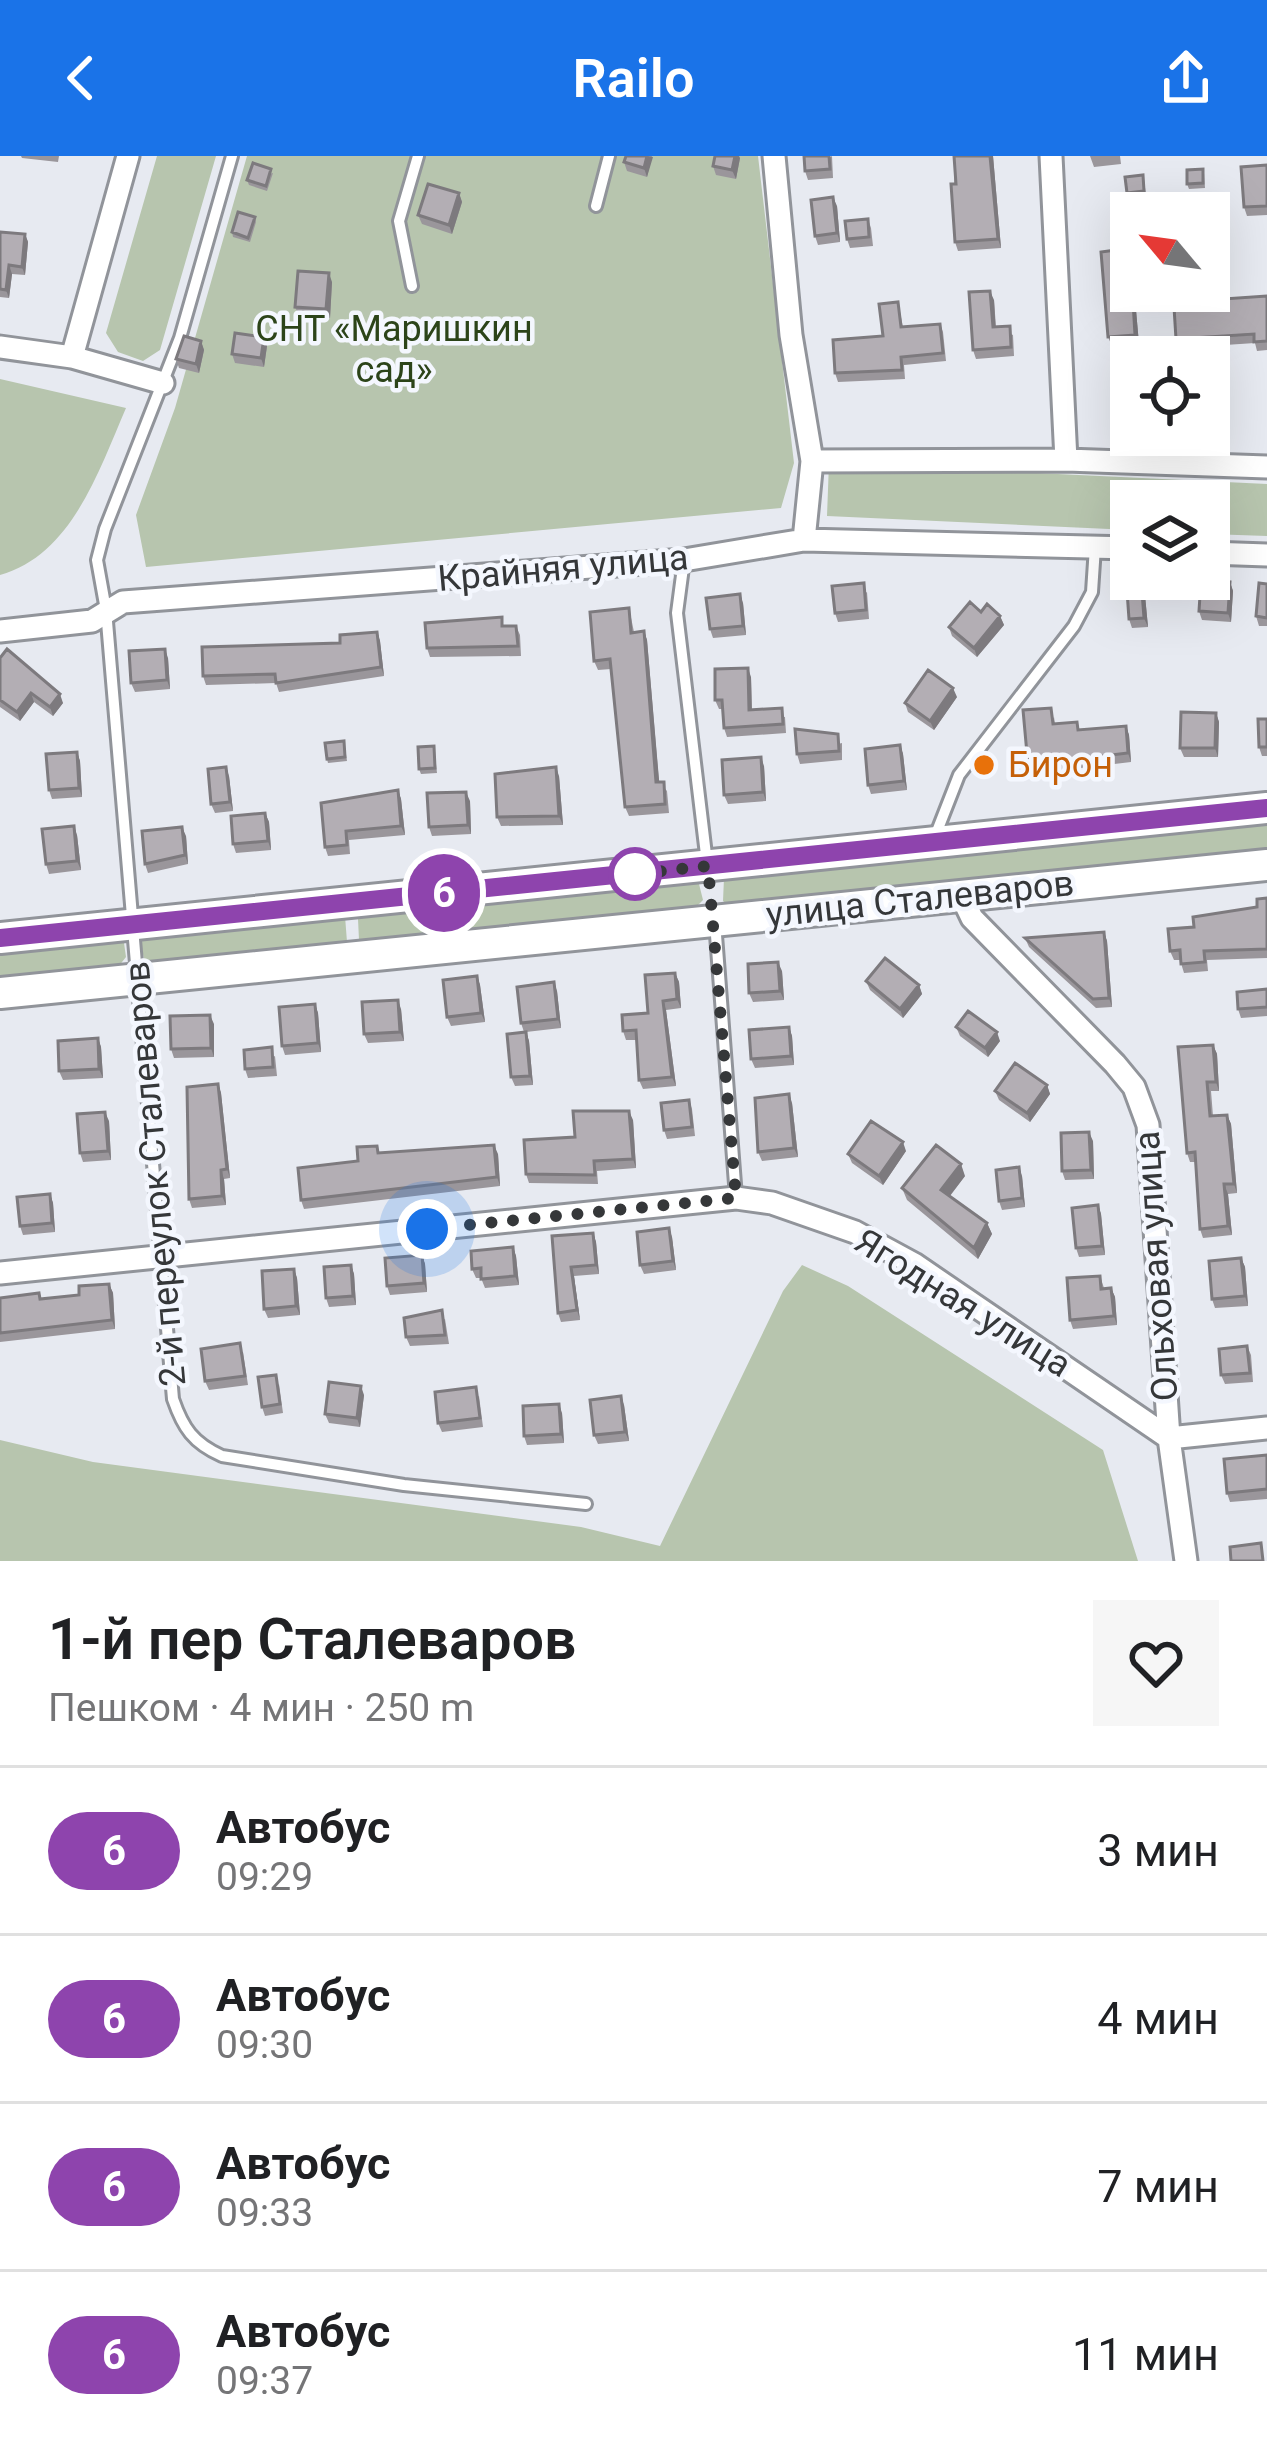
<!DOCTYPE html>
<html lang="ru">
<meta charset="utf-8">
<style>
:root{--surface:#fff;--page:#f6f6f6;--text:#202124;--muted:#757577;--line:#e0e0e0;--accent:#1a73e8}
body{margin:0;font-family:Roboto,sans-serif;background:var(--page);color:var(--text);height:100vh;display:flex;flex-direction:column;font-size:45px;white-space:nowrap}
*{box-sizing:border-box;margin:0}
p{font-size:39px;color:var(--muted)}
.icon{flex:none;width:66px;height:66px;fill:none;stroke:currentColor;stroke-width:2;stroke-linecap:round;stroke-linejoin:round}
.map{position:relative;height:1405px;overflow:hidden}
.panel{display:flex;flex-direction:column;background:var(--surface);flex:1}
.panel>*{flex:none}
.badge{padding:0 24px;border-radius:39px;font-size:42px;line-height:78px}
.needle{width:78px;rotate:299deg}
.tools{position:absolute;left:1110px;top:36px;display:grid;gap:24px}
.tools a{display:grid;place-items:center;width:120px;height:120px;border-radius:0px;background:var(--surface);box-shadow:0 12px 48px #0002;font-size:60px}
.you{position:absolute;width:60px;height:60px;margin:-30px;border:9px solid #fff;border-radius:50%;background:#1a73e8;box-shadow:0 0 0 18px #1a73e833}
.map>.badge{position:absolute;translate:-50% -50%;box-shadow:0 0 0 6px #fff}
.round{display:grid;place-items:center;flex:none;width:126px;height:126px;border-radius:0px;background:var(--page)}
.summary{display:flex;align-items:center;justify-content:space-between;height:204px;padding:0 48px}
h1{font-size:57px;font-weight:600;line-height:90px}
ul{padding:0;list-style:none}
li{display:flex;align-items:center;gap:36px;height:168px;padding:0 48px;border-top:3px solid var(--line)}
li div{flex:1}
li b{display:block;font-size:45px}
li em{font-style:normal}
li .badge{min-width:132px;font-weight:700;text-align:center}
header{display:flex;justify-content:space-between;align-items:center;height:156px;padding:0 48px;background:var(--accent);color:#fff;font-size:54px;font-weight:600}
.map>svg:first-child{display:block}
.green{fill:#b7c5ae}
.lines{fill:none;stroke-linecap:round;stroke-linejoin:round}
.service-casing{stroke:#91949a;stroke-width:16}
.minor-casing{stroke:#91949a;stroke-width:27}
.secondary-casing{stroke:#91949a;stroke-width:36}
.service{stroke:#fff;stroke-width:10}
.minor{stroke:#fff;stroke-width:21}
.secondary{stroke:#fff;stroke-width:30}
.wall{fill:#9a969b}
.shaded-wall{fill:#7d7a7e}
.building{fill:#b3aeb4;stroke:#7d7a7e;stroke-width:3}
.line-casing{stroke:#fff;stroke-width:27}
.line{stroke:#8e44ad;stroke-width:18}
.walk{stroke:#353739;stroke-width:12;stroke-dasharray:0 21.6}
.food-dot{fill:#e8710a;stroke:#f4f7fe;stroke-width:4.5}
.stop-dot{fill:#fff;stroke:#8e44ad;stroke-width:6}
.labels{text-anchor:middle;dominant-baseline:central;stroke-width:9;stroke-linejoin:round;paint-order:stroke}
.park-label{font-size:36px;fill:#2c4419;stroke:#f4f7fe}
.street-label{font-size:36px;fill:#353739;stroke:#f4f7fe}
.food-label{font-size:36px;fill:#c56008;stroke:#f4f7fe;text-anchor:start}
</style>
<header><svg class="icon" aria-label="back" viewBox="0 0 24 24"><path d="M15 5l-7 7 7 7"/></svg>Railo<svg class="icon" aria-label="share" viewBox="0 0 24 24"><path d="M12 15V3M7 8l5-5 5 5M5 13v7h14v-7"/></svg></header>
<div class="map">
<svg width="1267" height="1405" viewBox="0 0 1267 1405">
<rect width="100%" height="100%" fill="#e7eaf1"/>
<path class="green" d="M157 0H216L160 194 143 205 118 196 106 177Z
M247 0H758L794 307 781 352 146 411 136 359 175 252Z
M0 223 126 252C99 314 72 399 0 419Z
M829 307 1267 328V380L1209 378V345H1131V374L827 360Z
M1267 660V697L728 749 723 745 724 722Z
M685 722 699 728 703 744 690 757 368 790 359 784 358 763 363 754Z
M345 760 347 786 341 793 160 812 144 804 141 786 157 775Z
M111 779 124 787 126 801 114 816 0 828V790Z
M802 1109 848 1130 1103 1294 1138 1405H0V1284L93 1306 581 1371 660 1390 783 1135Z"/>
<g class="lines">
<defs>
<path id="service" d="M232 0 180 182 105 373 97 404 106 454 173 1243C183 1272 193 1287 222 1300L404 1329 586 1348
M596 50 609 0
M412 130 399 65 418 0
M684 404 677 457 707 707
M934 683 959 619 1074 470 1092 436 1095 391
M715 766 736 1041"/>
<path id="minor" d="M774 0 791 179 812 305 804 384
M1051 0 1066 304
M0 191 72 201 163 227
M72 201 128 0
M812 305 1066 304 1267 311
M1209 397 1267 399
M0 475 92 465 123 446 684 404 804 384 1131 392
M961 739 972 762 1115 908 1134 931 1148 969 1169 1282 1186 1405
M0 1117 736 1042 772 1047 855 1076 914 1108 1169 1282 1267 1272"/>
<path id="secondary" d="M0 782 1267 652
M0 837 1267 709"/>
</defs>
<use href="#service" class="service-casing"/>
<use href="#minor" class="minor-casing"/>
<use href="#secondary" class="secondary-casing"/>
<use href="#service" class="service"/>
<use href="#minor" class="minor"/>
<use href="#secondary" class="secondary"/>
</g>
<path class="wall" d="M21 0H59L58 6 22 2Z
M626 0H652L647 21 627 15 624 6Z
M832 0 833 22 808 24 805 15Z
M954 0H993L1001 92 958 95 955 86Z
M1090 0H1120L1121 8 1094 11Z
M740 2 736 23 716 19 713 10Z
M1267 9V59L1247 60 1244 51Z
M273 17 267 35 249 29 247 24Z
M1204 17 1205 32 1189 33 1187 28Z
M1144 24 1146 39 1128 41 1127 37Z
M459 37 462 46 452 78 422 68 418 59Z
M837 50 840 86 818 89 815 80Z
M255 61 256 66 250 86 233 81 232 76Z
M868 63 871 72 873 90 850 92 847 83Z
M0 76 25 78 28 86 25 119 12 118 9 142 0 141Z
M1116 94 1119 104 1122 146 1133 145 1136 154 1139 188 1112 190 1108 181Z
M332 126 330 162 299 160 295 151Z
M1173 135H1197L1198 145 1267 140V194L1257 195 1255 187 1180 192 1176 183Z
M994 144 996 171 1013 179 1014 200 976 203 973 194Z
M898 146 903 171 940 168 943 176 946 205 904 209 905 223 838 226 835 217 883 180Z
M264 181 267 190 264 211 235 207 232 198Z
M201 185 204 194 199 217 179 212 176 203Z
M1230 426 1233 435 1231 466 1202 464 1199 455Z
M1267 428V470H1259L1256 460Z
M1144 429 1148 471 1132 472 1129 463Z
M867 436 869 463 838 466 835 457Z
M743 447 746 479 713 482 710 473Z
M629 452 634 476 644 475 647 484 659 626 667 635 669 657 629 660 625 651 611 513 598 514 594 505Z
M981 456 1000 460 1004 469 977 501 952 480 949 471Z
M516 470 520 479 521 500 430 501 427 492Z
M377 476 380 485 384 520 279 536 276 527 206 529 203 520 340 487Z
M0 502 63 547 53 560 34 546 20 565 0 551Z
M168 502 170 533 135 536 131 527Z
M751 521 752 554 785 561 786 577 727 581 724 572 722 553H719L715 544Z
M957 541 934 574 908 556 905 547Z
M1216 557 1219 566 1218 601H1184L1180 592Z
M1054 561 1055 568 1080 574 1126 570 1129 579 1131 606 1031 618 1028 609Z
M1267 563V600H1262L1259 591Z
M344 585 347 605 328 607 327 603Z
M842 587V604L800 608 797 598Z
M900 589 903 598 907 634 871 638 868 629Z
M434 590 437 617 421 618 419 613Z
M77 596 80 605 82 641 52 643 49 634Z
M764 610 766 645 728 648 724 639Z
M229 620 233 655 215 657 211 648Z
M559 620 563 669 501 670 497 661Z
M398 634 401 643 405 679 349 684 350 698 328 700 325 691Z
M470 645 471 678 432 680 429 671Z
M265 657 269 666 271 694 236 697 233 688Z
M77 679 81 714 49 718 46 708Z
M186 680 188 708 148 717 145 708Z
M1267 742V802L1207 804 1208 815 1184 817 1180 804H1174L1170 795 1194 771 1257 751Z
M1104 776 1107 785 1112 851 1096 852 1029 791 1025 782Z
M782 815 784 844 753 846 749 837Z
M675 817 679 826 681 852 666 854 676 930 643 933 639 924 636 884H626L623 875 648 857Z
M477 820 480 829 485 866 451 870 447 861Z
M866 825 919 829 922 838 903 862 870 834Z
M1267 833V860L1241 862 1238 853Z
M557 835 561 872 526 876 529 885 533 929 515 930 511 921 524 876 521 867Z
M315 848 318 857 321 896 285 899 282 890Z
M401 853 404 885 368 887 364 878Z
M214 868V901L174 902 171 893Z
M789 871 792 880 794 909 755 912 751 903Z
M956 871 1000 885 988 901 960 880Z
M98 882 101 891 103 922 63 924 59 915Z
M1213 889 1217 898 1219 935H1211L1213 960 1227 959 1231 968 1237 1037 1228 1038 1232 1079 1203 1082 1200 1073 1196 1006H1190L1187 997Z
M275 900 277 920 248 922 245 913Z
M218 928 221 937 230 1022 224 1023 226 1049 192 1052 189 1043Z
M1047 929 1050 938 1030 966 999 944 995 935Z
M689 944 692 953 695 980 667 983 664 974Z
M792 947 798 1001 762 1005 758 996Z
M633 964 636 1012 597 1015 598 1028 529 1027 526 1018 575 981Z
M109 965 111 1004 83 1006 80 997Z
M1093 985 1094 1023 1065 1024 1062 1015Z
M906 995 883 1029 852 1007 848 998Z
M380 997 498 998 500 1030 304 1053 301 1044 358 1005Z
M965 1020 950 1040 987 1067 992 1078 978 1103 907 1044 902 1032Z
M1022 1020 1025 1051 1002 1054 999 1045Z
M50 1038 53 1047 55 1076 23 1079 20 1070Z
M1098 1049 1101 1058 1105 1099 1079 1101 1076 1092Z
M593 1077 596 1086 599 1118 574 1120 580 1164 561 1166 558 1157 552 1080Z
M672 1081 676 1114 644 1118 640 1109Z
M513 1091 516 1100 519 1129 485 1132 481 1122H476L472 1113Z
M422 1099 425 1108 427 1136 390 1139 387 1130Z
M1241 1102 1245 1111 1248 1150 1215 1152 1212 1143Z
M351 1109 354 1118 356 1149 329 1151 326 1142Z
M294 1113 297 1122 300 1159 268 1162 264 1153Z
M1100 1120 1104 1132H1111L1115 1141 1117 1169 1073 1173 1070 1164Z
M109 1128 113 1137 115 1173 0 1186V1142L42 1143 79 1139Z
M445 1163 449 1188 410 1190 406 1181Z
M1247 1190 1251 1199 1253 1226 1225 1228 1221 1219Z
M243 1196 248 1229 209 1234 205 1225Z
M279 1228 283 1257 265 1260 262 1251Z
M364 1239 360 1271 329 1267 325 1258Z
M479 1240 483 1271 442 1276 438 1267Z
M624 1249 629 1285 598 1288 594 1279Z
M562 1257 564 1287 527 1289 524 1280Z
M1267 1299V1343L1230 1346 1227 1337Z"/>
<path class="shaded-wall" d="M647 0 653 1 647 21 644 12Z
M735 0H739L740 2 736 23 732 14Z
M990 0H993L1001 92 998 83Z
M459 37 462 46 452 78 449 69Z
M833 41 837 50 840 86 837 77Z
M25 78 28 86 25 119 22 111Z
M1116 94 1119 104 1123 155 1120 146Z
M9 109 12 118 9 142 6 134Z
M329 117 332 126 330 162 326 153Z
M990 135 994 144 996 180 993 171Z
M1133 145 1136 154 1139 188 1135 179Z
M264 181 267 190 264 211 261 202Z
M201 185 204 194 199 217 196 208Z
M1142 423 1144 429 1148 471 1144 462Z
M1230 426 1233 435 1231 466 1228 457Z
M740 438 743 447 746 479 743 470Z
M1000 460 1004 469 977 501 974 492Z
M644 475 647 484 660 635 656 626Z
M377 476 380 485 384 520 381 511Z
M165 493 168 502 170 533 167 524Z
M748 512 751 521 752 564 749 554Z
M953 532 957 541 934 574 930 565Z
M31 537 34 546 20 565 17 556Z
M60 538 63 547 53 560 50 551Z
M1216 557 1219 566 1218 601 1215 592Z
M1126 570 1129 579 1131 606 1128 597Z
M900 589 903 598 907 634 904 625Z
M77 596 80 605 82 641 79 632Z
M761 601 764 610 766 645 763 636Z
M226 611 229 620 233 655 230 646Z
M556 611 559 620 563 669 559 660Z
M398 634 401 643 405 679 401 670Z
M466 636 470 645 471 678 468 669Z
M265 657 269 666 271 694 268 685Z
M74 670 77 679 81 714 77 705Z
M182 671 186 680 188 708 185 699Z
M1104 776 1107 785 1112 851 1109 842Z
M778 806 782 815 784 844 780 835Z
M675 817 679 826 681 852 677 843Z
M477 820 480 829 485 866 481 857Z
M554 826 557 835 561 872 558 863Z
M919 829 922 838 903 862 900 853Z
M398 844 401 853 404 885 400 876Z
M663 845 666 854 676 930 672 921Z
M315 848 318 857 321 896 318 887Z
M210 859 214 868V901L211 892Z
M789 871 792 880 794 909 791 900Z
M526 876 529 885 533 929 530 920Z
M997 876 1000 885 988 901 985 892Z
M98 882 101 891 103 922 99 913Z
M1213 889 1217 898 1219 935 1216 926Z
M218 928 221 937 230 1022 227 1013Z
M1047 929 1050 938 1030 966 1027 957Z
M789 938 792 947 798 1001 794 992Z
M629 955 633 964 636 1012 633 1003Z
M105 956 109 965 111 1004 108 995Z
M1227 959 1231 968 1237 1037 1234 1028Z
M1089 976 1093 985 1094 1023 1091 1014Z
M903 986 906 995 883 1029 879 1020Z
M494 989 498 998 500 1030 497 1021Z
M961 1008 965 1020 945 1046 941 1034Z
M1019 1011 1022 1020 1025 1051 1022 1042Z
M221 1014 224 1023 226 1049 222 1040Z
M1224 1028 1228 1038 1232 1079 1228 1070Z
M50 1038 53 1047 55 1076 52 1067Z
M1098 1049 1101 1058 1105 1099 1102 1090Z
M987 1067 992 1078 978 1103 974 1092Z
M669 1072 672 1081 676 1114 673 1105Z
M593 1077 596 1086 599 1118 596 1109Z
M513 1091 516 1100 519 1129 515 1120Z
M422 1099 425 1108 427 1136 424 1127Z
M1241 1102 1245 1111 1248 1150 1245 1140Z
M351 1109 354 1118 356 1149 353 1140Z
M571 1111 574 1120 580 1164 577 1154Z
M294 1113 297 1122 300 1159 296 1150Z
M109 1128 113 1137 115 1173 112 1164Z
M1111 1132 1115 1141 1117 1169 1114 1160Z
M361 1230 364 1239 360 1271 357 1262Z
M621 1240 624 1249 629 1285 625 1276Z
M559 1248 562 1257 564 1287 561 1278Z"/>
<path class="building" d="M626 0H647L644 12 624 6Z
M715 0H735L732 14 713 10Z
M804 0H829L830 13 805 15Z
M954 0H990L998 83 955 86 951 28H956Z
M253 7 271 13 266 30 247 24Z
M1267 9V50L1244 51 1241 11Z
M1203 13V27L1187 28V14Z
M1143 19 1144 35 1127 37 1125 21Z
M428 28 459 37 449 69 418 59Z
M833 41 837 77 815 80 811 44Z
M238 56 255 61 248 82 232 76Z
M868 63 869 81 847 83 845 65Z
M0 76 25 78 22 111 9 109 6 134 0 133Z
M1116 94 1120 146 1133 145 1135 179 1108 181 1101 96Z
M298 115 329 117 326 153 295 151Z
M990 135 993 171 1010 170 1011 191 973 194 969 136Z
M1173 135H1194L1195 145 1267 140V185L1254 186V178L1176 183Z
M898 146 901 171 940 168 943 197 901 201 902 214 835 217 833 184 883 180 879 148Z
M235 177 264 181 261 202 232 198Z
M184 180 201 185 196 208 176 203Z
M1126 421 1141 423 1144 462 1129 463Z
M1201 424 1230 426 1228 457 1199 455Z
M864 427 866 454 835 457 832 430Z
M1259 427 1267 428V462L1256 460Z
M740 438 743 470 710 473 706 442Z
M970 446 981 456 987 448 1000 460 974 492 949 471Z
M629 452 631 477 644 475 656 626H664L665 648 625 651 610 503 594 505 590 456Z
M502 461V470H516L518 490 427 492 425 467Z
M377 476 381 511 276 527 275 518 203 520 202 491 340 487V479Z
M7 493 60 538 50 551 31 537 17 556 0 544V502Z
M165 493 167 524 131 527 129 495Z
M748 512 749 554 782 552 783 568 724 572 722 544H715V513Z
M928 514 953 532 930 565 905 547Z
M1051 552 1053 568 1077 566 1078 574 1126 570 1128 597 1028 609 1023 554Z
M1181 556 1216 557 1215 592H1180Z
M1258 563H1267V591H1259Z
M795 573 838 578 839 595 797 598Z
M344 585 345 601 327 603 325 587Z
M900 589 904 625 868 629 865 593Z
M434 590 435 612 419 613 418 591Z
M77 596 79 632 49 634 46 598Z
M761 601 763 636 724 639 722 604Z
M226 611 230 646 211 648 208 613Z
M556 611 559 660 497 661 495 618Z
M398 634 401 670 346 675 347 689 325 691 321 647Z
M466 636 468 669 429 671 427 637Z
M265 657 268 685 233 688 231 660Z
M74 670 77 705 46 708 42 673Z
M182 671 185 699 145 708 142 675Z
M1267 742V793L1204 795 1205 806 1181 808 1180 794 1170 795 1168 773 1194 771 1193 761 1257 751V743Z
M1104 776 1109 842 1093 843 1025 782Z
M885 802 919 829 900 853 866 825Z
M778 806 780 835 749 837 748 808Z
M675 817 677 843 663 845 672 921 639 924 636 874 623 875 622 859 648 857 645 819Z
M477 820 481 857 447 861 443 824Z
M554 826 558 863 521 867 517 831Z
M1267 833V851L1238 853 1237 836Z
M398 844 400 876 364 878 362 846Z
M315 848 318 887 282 890 279 851Z
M968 855 997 876 985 892 956 871Z
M210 859 211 892 171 893 170 860Z
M789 871 791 900 751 903 749 874Z
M526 876 530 920 511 921 507 878Z
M98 882 99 913 59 915 58 885Z
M1213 889 1216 926H1207L1210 960 1227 959 1234 1028H1224L1228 1070 1200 1073 1195 996 1187 997 1178 891Z
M272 891 273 911 245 913 244 894Z
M1015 907 1047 929 1027 957 995 935Z
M218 928 227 1013 221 1014 222 1040 189 1043 187 931Z
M789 938 794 992 758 996 755 942Z
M689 944 692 971 664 974 661 947Z
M573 955H629L633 1003 594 1005 595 1019 526 1018 524 984 575 981Z
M105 956 108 995 80 997 77 958Z
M871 965 903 986 879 1020 848 998Z
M1089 976 1091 1014 1062 1015 1061 977Z
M494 989 497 1021 301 1044 298 1012 358 1005 357 991 377 990 378 997Z
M936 989 961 1008 941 1034 987 1067 974 1092 902 1032Z
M1019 1011 1022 1042 999 1045 996 1014Z
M50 1038 52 1067 20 1070 17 1041Z
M1098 1049 1102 1090 1076 1092 1072 1052Z
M669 1072 673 1105 640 1109 637 1076Z
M593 1077 596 1109 571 1111 577 1154 558 1157 552 1080Z
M513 1091 515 1120 481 1123V1112L472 1113 471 1095Z
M422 1099 424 1127 387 1130 385 1102Z
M1241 1102 1245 1140 1212 1143 1209 1105Z
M351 1109 353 1140 326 1142 324 1111Z
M294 1113 296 1150 264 1153 262 1115Z
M1100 1120 1101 1133 1111 1132 1114 1160 1070 1164 1067 1122Z
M109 1128 112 1164 0 1177V1142L39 1137 40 1143 79 1139V1130Z
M442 1154 445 1179 406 1181 404 1162Z
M240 1187 245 1220 205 1225 201 1193Z
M1247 1190 1250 1217 1221 1219 1219 1193Z
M276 1219 280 1248 262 1251 258 1221Z
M329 1226 361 1230 357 1262 325 1258Z
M476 1231 480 1262 438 1267 435 1236Z
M621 1240 625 1276 594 1279 590 1244Z
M559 1248 561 1278 524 1280 523 1250Z
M1267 1299V1333L1227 1337 1224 1303Z
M1261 1387 1263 1405H1231L1230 1391Z"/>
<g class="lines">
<defs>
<path id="line" d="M0 782 1267 652"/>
</defs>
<use href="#line" class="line-casing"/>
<use href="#line" class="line"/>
<path class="walk" d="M427 1073 736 1042 708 710 635 718"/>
</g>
<circle class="food-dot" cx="984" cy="609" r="12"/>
<circle class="stop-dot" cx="635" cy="718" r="24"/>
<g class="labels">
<g class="park-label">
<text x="394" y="173">СНТ «Маришкин<tspan x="394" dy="41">сад»</tspan></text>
</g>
<g class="street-label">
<text transform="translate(563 412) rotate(-5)">Крайняя улица</text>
<text transform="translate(920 743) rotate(-6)">улица Сталеваров</text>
<text transform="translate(155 1018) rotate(-95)">2-й переулок Сталеваров</text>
<text transform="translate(1156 1110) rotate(-94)">Ольховая улица</text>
<text transform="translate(963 1147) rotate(32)">Ягодная улица</text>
</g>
<g class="food-label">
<text x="1008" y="609">Бирон</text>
</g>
</g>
</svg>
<div class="tools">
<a><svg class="needle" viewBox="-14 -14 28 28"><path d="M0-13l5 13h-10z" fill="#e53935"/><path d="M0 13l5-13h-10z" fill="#757577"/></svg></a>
<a><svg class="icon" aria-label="locate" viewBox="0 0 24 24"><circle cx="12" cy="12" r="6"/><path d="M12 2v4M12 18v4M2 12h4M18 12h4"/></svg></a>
<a><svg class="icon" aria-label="layers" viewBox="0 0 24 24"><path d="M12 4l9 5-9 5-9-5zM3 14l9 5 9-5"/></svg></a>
</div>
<div class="you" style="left:427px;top:1073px"></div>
<b class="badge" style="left:444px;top:737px;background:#8e44ad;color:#fff">6</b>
</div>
<section class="panel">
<div class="summary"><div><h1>1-й пер Сталеваров</h1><p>Пешком · 4 мин · 250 m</p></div><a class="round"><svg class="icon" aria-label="heart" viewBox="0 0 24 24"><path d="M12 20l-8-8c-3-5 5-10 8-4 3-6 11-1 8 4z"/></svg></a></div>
<ul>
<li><span class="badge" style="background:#8e44ad;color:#fff">6</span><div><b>Автобус</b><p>09:29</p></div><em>3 мин</em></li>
<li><span class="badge" style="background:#8e44ad;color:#fff">6</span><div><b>Автобус</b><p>09:30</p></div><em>4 мин</em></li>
<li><span class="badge" style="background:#8e44ad;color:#fff">6</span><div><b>Автобус</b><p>09:33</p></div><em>7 мин</em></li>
<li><span class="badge" style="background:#8e44ad;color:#fff">6</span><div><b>Автобус</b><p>09:37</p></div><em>11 мин</em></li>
</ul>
</section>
